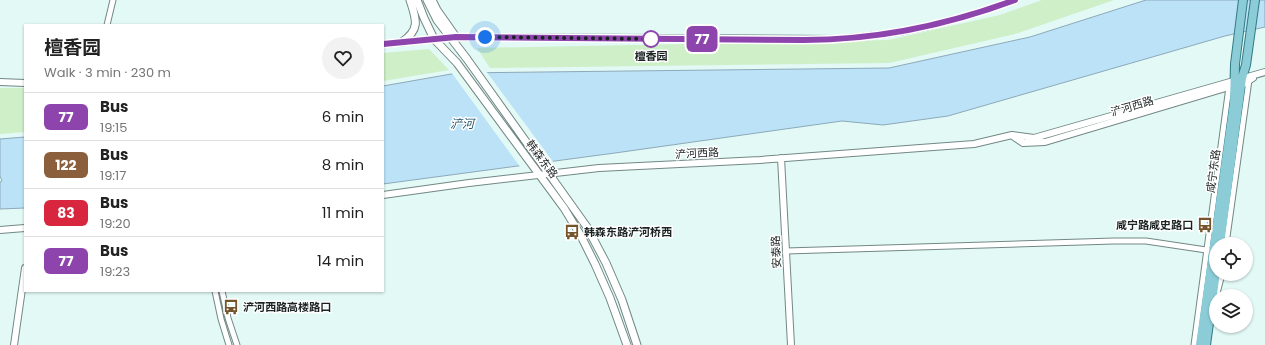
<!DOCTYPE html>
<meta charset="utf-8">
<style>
:root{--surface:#fff;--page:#f2f2f2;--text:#222;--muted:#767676;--line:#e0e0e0}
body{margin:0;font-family:Poppins,"Noto Sans SC",sans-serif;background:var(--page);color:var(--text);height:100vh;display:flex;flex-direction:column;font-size:15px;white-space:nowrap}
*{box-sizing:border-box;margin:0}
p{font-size:13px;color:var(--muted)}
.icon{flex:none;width:22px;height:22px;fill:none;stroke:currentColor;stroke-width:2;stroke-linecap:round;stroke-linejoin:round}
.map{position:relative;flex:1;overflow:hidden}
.side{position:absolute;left:24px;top:24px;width:360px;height:268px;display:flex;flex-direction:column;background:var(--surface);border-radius:0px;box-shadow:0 1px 3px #0004}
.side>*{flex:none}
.badge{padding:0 8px;border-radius:6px;font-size:14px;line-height:26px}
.fabs{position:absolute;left:1209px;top:237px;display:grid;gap:8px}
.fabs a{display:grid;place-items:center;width:44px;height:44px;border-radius:50%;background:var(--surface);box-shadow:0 1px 3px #0004;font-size:20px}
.you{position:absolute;width:20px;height:20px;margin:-10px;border:3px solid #fff;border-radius:50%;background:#1a73e8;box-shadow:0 0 0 6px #1a73e833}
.map>.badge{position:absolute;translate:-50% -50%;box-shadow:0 0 0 2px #fff}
.round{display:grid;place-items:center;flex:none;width:42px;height:42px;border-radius:21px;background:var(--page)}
.headline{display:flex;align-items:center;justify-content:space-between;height:68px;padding:0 20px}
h1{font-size:19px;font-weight:700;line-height:30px}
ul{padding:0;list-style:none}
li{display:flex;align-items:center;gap:12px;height:48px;padding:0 20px;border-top:1px solid var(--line)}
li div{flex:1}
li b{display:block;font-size:15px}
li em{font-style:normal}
li .badge{min-width:44px;font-weight:700;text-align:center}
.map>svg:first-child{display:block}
.green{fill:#ceefc7}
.water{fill:#bce2f8;stroke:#8ca9b8}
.pier{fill:#e2f9f6}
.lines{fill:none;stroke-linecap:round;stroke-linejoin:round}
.minor-casing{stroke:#738885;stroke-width:7}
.tertiary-casing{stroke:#738885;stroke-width:8}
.secondary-casing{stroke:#738885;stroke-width:9}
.primary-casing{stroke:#317b85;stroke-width:10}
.minor{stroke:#fff;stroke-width:5}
.tertiary{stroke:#fff;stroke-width:6}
.secondary{stroke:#fff;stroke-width:7}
.primary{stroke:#8bccd6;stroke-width:8}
.line-casing{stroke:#fff;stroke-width:9}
.line{stroke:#8e44ad;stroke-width:6}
.walk{stroke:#1b2322;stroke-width:4;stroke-dasharray:0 7.2}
.stop-dot{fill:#fff;stroke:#8e44ad;stroke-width:2}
.labels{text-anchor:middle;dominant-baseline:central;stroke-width:3;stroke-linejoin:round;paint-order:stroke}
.stop-label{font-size:11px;font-weight:bold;fill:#1b2322;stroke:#fff}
.street-label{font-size:11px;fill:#1b2322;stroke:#fff}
.poi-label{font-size:11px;font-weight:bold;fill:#1b2322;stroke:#fff;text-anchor:start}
.water-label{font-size:12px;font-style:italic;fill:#1d5069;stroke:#fff}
</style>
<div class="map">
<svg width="1265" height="345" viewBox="0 0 1265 345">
<rect width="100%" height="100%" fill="#e2f9f6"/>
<path class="green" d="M1042 0H1114L1015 34 889 63 490 68 477 48 888 40 1000 15Z
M429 49 449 70 383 81V53Z
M0 88H25V132L0 134Z"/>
<path class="water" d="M1146 0H1265V27L1225 36 948 116 883 125 842 121 615 153 383 184V86L457 73 889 68 1030 37Z
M25 137V208L0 209V182L2 181 0 176V139Z"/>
<path class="pier" d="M457 71H486L554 163 521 168 451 72Z"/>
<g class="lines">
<defs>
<path id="minor" d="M107 25 113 0
M1226 244 1249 80H1247
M786 251 1114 241H1146L1213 251
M215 291 221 319 229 345
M222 291 228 318 237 345
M1217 293 1222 274
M1194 345 1229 87 1230 85"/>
<path id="tertiary" d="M383 44 456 37 837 39C901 35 955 22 1015 0
M0 82 25 83
M1014 137 1023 143 1045 142 1229 87 1242 85 1253 78
M781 158 791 345
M383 195 469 183 599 168 760 160 974 144 1012 135 1034 138 1265 72
M0 230 25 228
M14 345 25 268"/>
<path id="secondary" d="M417 0 424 18 434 39 457 63 564 208 581 236 595 264 610 298 627 345
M427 0 437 20 467 59 587 227 606 263 622 300 637 345
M432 0 437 10 456 37
M402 42C421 29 416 19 410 0"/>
<path id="primary" d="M1220 244 1242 78 1246 65 1255 0
M1200 345 1234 103 1235 64 1243 0
M1206 345 1216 272"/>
</defs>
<use href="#minor" class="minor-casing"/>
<use href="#tertiary" class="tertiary-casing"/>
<use href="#secondary" class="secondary-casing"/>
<use href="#primary" class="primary-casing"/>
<use href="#minor" class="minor"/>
<use href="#tertiary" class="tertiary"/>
<use href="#secondary" class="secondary"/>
<use href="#primary" class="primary"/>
</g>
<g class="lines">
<defs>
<path id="line" d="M383 44 456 37 804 40C878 40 945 26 1015 0"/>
</defs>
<use href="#line" class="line-casing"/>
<use href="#line" class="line"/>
<path class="walk" d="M485 37 651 39"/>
</g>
<defs>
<symbol id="bus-bare" viewBox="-9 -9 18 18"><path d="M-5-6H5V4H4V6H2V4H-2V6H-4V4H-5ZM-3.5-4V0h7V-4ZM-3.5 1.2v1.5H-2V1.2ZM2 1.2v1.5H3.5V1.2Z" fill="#75542b" stroke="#fff" stroke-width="2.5" paint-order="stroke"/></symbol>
</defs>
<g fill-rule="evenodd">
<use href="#bus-bare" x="1194" y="214" width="22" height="22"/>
<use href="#bus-bare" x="561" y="221" width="22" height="22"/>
<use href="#bus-bare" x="220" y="296" width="22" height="22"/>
</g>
<circle class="stop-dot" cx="651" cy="39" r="8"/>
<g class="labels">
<g class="stop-label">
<text x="651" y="56">檀香园</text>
</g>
<g class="street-label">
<text transform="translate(1132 106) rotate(-16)">浐河西路</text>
<text transform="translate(697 153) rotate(-3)">浐河西路</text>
<text transform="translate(542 159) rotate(53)">韩森东路</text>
<text transform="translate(1213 171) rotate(-82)">咸宁东路</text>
<text transform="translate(776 252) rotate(-93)">安泰路</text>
</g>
<g class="poi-label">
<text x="1193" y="225" text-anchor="end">咸宁路咸史路口</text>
<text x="584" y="232">韩森东路浐河桥西</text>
<text x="243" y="307">浐河西路高楼路口</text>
</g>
<g class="water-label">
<text x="462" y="123">浐河</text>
</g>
</g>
</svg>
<div class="fabs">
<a><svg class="icon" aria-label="locate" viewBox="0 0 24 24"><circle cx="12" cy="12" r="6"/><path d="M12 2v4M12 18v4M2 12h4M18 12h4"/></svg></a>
<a><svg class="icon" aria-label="layers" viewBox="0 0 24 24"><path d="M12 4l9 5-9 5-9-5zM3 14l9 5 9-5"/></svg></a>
</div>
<div class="you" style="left:485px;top:37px"></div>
<b class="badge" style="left:702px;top:39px;background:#8e44ad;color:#fff">77</b>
<section class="side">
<div class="headline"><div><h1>檀香园</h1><p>Walk · 3 min · 230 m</p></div><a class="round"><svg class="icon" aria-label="heart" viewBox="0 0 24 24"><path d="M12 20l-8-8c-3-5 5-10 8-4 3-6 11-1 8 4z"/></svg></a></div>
<ul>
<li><span class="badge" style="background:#8e44ad;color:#fff">77</span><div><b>Bus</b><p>19:15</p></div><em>6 min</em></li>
<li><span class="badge" style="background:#8b5e3c;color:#fff">122</span><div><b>Bus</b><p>19:17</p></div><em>8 min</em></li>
<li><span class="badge" style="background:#d7263d;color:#fff">83</span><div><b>Bus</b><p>19:20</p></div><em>11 min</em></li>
<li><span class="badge" style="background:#8e44ad;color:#fff">77</span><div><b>Bus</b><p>19:23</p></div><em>14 min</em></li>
</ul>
</section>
</div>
